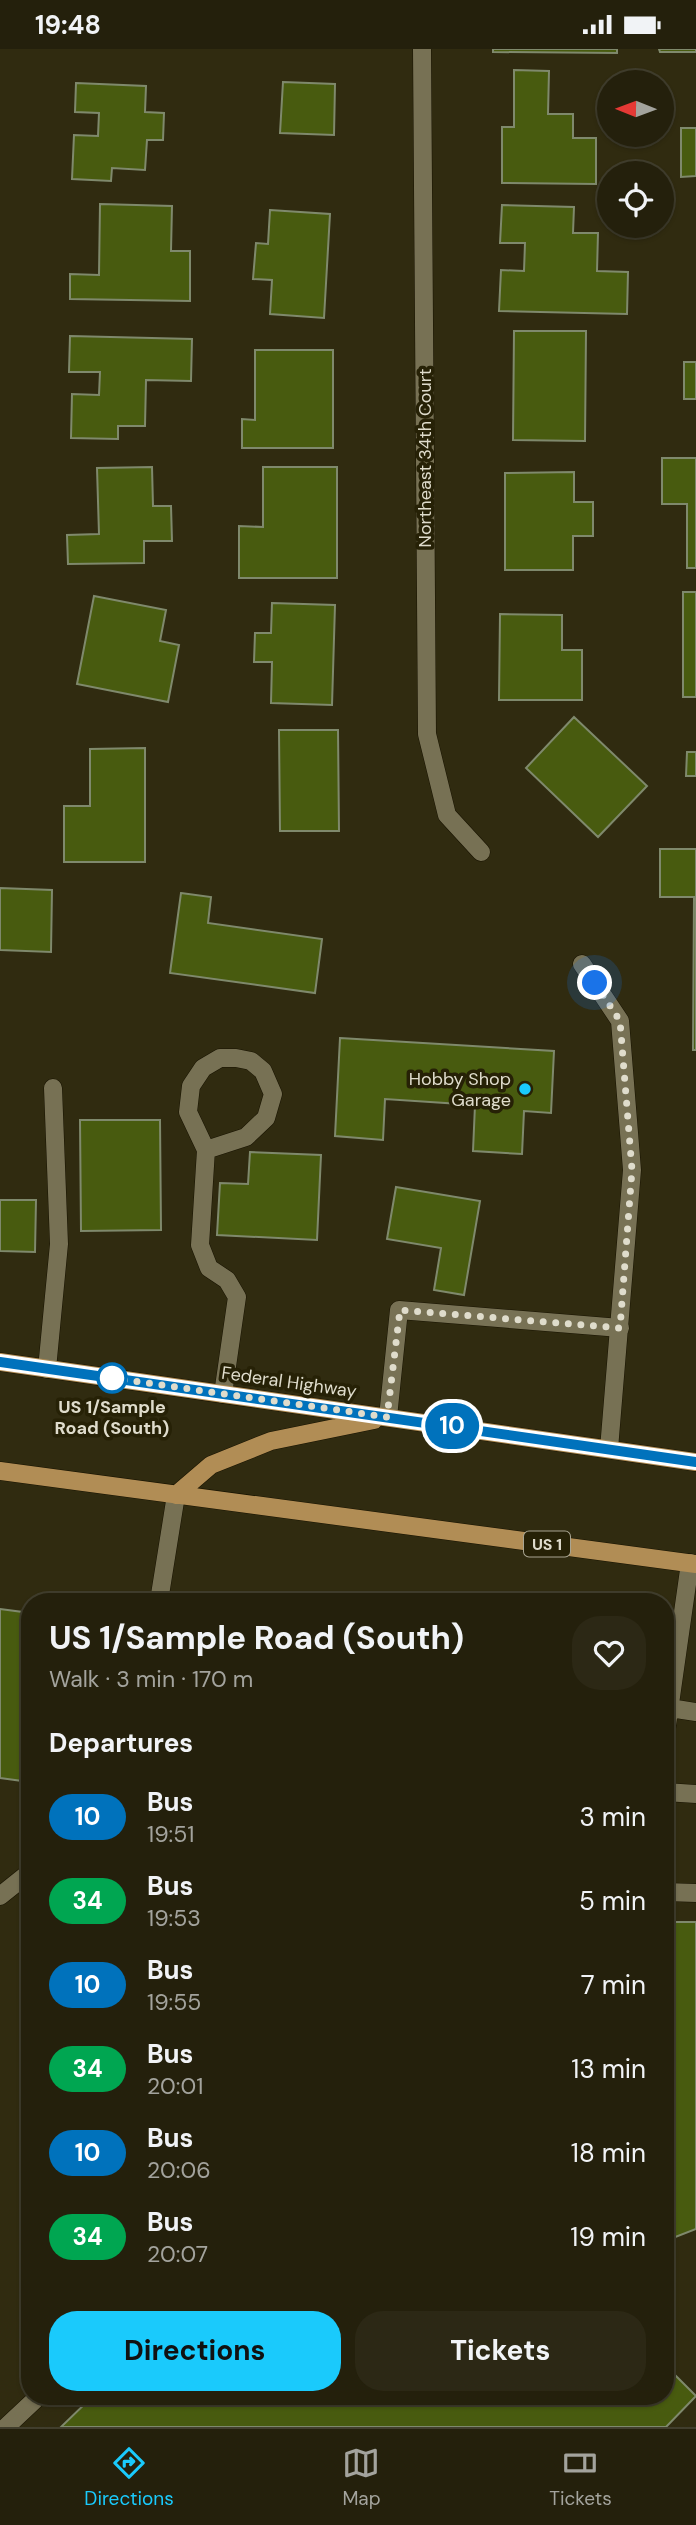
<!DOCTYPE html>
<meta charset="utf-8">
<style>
:root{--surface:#24200c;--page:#2c2815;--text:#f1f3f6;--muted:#a3a39d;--line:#413e2d;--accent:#1acafc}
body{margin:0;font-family:"DM Sans",sans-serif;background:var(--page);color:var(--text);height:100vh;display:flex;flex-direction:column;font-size:26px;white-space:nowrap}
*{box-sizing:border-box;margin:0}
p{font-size:23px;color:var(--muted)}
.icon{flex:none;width:38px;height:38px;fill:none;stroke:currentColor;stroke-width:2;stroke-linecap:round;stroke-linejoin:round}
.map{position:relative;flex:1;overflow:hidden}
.sheet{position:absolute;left:21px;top:1544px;width:653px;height:812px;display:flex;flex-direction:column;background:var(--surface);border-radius:28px;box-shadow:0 2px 5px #0004,0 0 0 2px var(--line)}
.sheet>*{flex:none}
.badge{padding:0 14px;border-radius:23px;font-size:24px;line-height:46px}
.needle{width:46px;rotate:271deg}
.controls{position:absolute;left:597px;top:21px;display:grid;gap:14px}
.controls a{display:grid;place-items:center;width:77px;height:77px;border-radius:50%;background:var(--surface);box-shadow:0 2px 5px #0004,0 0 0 2px var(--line);font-size:35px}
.you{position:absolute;width:35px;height:35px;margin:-18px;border:5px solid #fff;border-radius:50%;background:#1a73e8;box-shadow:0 0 0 10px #1a73e833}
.map>.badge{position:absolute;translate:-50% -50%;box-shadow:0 0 0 4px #fff}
h2{padding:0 28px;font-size:26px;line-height:63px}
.round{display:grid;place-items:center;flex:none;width:74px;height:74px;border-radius:28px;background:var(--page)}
.head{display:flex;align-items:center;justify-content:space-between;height:119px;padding:0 28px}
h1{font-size:33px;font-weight:700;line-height:52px}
.cta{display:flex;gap:14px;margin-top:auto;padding:14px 28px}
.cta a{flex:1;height:80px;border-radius:28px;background:var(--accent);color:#111;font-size:28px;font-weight:700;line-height:80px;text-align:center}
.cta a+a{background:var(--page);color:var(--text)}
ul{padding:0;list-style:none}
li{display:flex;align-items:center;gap:21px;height:84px;padding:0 28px}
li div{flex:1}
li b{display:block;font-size:26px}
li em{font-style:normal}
li .badge{min-width:77px;font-weight:700;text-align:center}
.status{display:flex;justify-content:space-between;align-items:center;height:49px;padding:0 35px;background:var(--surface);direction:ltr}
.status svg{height:19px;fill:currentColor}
.tabs{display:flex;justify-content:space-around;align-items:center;height:98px;border-top:2px solid var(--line);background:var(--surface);font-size:19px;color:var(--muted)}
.tabs a{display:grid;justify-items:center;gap:4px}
.tabs .selected{color:var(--accent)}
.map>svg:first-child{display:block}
.building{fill:#485b0f;stroke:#7f896c;stroke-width:2}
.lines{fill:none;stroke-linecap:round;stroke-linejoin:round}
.service-casing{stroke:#181300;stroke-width:19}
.minor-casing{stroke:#181300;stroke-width:19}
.primary-casing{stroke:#181300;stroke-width:19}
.service{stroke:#777154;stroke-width:18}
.minor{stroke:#777154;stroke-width:18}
.primary{stroke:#b18d55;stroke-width:18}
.line-casing{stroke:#fff;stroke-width:16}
.line{stroke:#0072bc;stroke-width:10}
.walk{stroke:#dfdccc;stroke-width:7;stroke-dasharray:0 12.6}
.poi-dot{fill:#1acafc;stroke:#262106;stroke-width:2.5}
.stop-dot{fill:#fff;stroke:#0072bc;stroke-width:3.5}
.labels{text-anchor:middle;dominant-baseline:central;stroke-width:7;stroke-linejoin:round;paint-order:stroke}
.shield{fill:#262106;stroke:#a8a491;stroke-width:2}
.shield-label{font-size:16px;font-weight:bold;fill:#dfdccc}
.street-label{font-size:18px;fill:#dfdccc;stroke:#262106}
.poi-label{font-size:18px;fill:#dfdccc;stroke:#262106;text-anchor:end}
.stop-label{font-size:18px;font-weight:bold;fill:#dfdccc;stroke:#262106}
</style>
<div class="status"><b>19:48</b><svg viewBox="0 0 49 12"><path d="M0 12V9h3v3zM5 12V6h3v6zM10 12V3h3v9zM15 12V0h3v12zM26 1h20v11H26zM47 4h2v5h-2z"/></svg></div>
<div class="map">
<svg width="696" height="2378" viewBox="0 0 696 2378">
<rect width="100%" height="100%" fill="#302b10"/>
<path class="building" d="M493 0H617V4L493 3Z
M659 0H696V3H660Z
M514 21 549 22 548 65H573V89H596V135L502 134V78H514Z
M283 33 335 35 334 86 280 84Z
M76 34 146 37 145 63 164 64 163 91H147L145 121 112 119 111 132 72 130 74 86 98 87 99 64 75 63Z
M681 79H696V127L681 128Z
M100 155 172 157 171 202H190V252L70 250V225L99 226Z
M502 156 574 158 573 184H598L597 222 628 223 627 265 499 262 501 221 524 222 525 194H500Z
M270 161 330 165 324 269 270 265 272 231 253 230 256 194 268 195Z
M514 282H586L585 392 513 391Z
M70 287 192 290 191 332 146 331 145 377H118V390L71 389 72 345 99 346 100 323H69Z
M255 301H333V399H242V370L255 371Z
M684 313H696V350H684Z
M662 409H696V519H687V455H662Z
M152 418 153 457H171L172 492H144V514L68 515 67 486 99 485 97 419Z
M263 418H337V529H239V477L263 478Z
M574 423V453H593V487H573V521H505V424Z
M683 543H696V648H683Z
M94 547 166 561 160 592 179 596 168 653 77 635Z
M272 554 335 556 332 656 271 654 272 613H254L255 584H271Z
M500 565 562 566V601H582V651H499Z
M574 668 647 737 598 788 526 719Z
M279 681H338L339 782H280Z
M145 699V813H64V757H90V700Z
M687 703H696V727H686Z
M660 800H696V1001H693L694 848H660Z
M0 839 52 841 51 903 0 901Z
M181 844 211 848 208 874 322 890 315 944 170 924Z
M340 989 554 1002 551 1064 524 1062 522 1105 473 1102 475 1056 385 1050 383 1091 335 1087Z
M80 1071H160L161 1181 81 1182Z
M250 1103 321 1106 317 1191 217 1186 220 1134 248 1135Z
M396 1138 480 1152 464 1246 434 1241 441 1199 387 1190Z
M0 1151H36L35 1203 0 1202Z
M0 1560 30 1564V1733L0 1729Z
M665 1873H696V2180L665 2192Z
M665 2316 696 2347 666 2378H61L93 2347H665Z"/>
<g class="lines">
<defs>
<path id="service" d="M206 1101 246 1088 266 1069 273 1045 263 1022 251 1012 236 1009H220L203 1019 191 1037 188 1063 206 1101 200 1196 209 1219 227 1231 237 1248 223 1345
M47 1320 59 1195 53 1039
M388 1368 399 1261 620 1279
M159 1552 176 1446
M670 1659 696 1663
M665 1690 690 1514
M665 1743 696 1745
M665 1843 696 1844
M0 1847 30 1823
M6 2378 39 2347"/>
<path id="minor" d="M422 0 427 685 447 766 481 803
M582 915 620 972 632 1121 609 1400"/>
<path id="primary" d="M0 1313 696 1413
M0 1422 696 1515
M176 1446 211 1416 271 1392 374 1371"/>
</defs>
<use href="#service" class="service-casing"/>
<use href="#minor" class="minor-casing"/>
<use href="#primary" class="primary-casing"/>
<use href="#service" class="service"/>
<use href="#minor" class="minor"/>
<use href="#primary" class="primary"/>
</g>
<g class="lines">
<defs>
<path id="line" d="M0 1313 696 1413"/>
</defs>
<use href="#line" class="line-casing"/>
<use href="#line" class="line"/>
<path class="walk" d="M112 1329 387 1368 400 1261 620 1279 632 1121 620 972 595 934"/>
</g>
<circle class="poi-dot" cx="525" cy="1040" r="7"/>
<circle class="stop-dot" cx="112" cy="1329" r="14"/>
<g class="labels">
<rect class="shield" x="524" y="1482.5" width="46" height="25" rx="5"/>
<g class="shield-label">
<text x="547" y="1495">US 1</text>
</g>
<g class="street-label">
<text transform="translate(425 409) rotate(-90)">Northeast 34th Court</text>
<text transform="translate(289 1333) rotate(8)">Federal Highway</text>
</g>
<g class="poi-label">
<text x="511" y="1030">Hobby Shop<tspan x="511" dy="21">Garage</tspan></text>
</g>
<g class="stop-label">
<text x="112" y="1358">US 1/Sample<tspan x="112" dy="21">Road (South)</tspan></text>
</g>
</g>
</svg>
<div class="controls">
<a><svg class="needle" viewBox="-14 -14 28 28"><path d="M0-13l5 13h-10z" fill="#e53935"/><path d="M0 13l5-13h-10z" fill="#a3a39d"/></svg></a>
<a><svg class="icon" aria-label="locate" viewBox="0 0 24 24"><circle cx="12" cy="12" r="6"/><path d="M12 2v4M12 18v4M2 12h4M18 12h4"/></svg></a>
</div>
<div class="you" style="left:595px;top:934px"></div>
<b class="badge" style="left:452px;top:1377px;background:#0072bc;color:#fff">10</b>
<section class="sheet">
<div class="head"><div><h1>US 1/Sample Road (South)</h1><p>Walk · 3 min · 170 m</p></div><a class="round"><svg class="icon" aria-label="heart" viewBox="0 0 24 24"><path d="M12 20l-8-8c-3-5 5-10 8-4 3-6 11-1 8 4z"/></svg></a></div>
<h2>Departures</h2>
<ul>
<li><span class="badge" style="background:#0072bc;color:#fff">10</span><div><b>Bus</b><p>19:51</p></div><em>3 min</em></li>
<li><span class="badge" style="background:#00a651;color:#fff">34</span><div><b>Bus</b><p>19:53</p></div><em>5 min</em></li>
<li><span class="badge" style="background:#0072bc;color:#fff">10</span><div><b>Bus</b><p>19:55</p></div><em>7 min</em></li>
<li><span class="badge" style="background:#00a651;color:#fff">34</span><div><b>Bus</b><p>20:01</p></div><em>13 min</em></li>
<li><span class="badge" style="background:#0072bc;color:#fff">10</span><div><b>Bus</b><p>20:06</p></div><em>18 min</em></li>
<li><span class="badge" style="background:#00a651;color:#fff">34</span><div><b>Bus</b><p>20:07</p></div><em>19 min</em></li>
</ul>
<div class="cta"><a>Directions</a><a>Tickets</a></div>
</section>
</div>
<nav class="tabs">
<a class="selected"><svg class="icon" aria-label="directions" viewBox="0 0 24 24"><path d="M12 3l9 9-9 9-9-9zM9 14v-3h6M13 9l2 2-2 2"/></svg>Directions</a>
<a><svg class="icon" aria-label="map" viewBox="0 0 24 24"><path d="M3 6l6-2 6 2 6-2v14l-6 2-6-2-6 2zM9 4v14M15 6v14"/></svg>Map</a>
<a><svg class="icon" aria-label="tickets" viewBox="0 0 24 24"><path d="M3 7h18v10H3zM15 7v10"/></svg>Tickets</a>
</nav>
